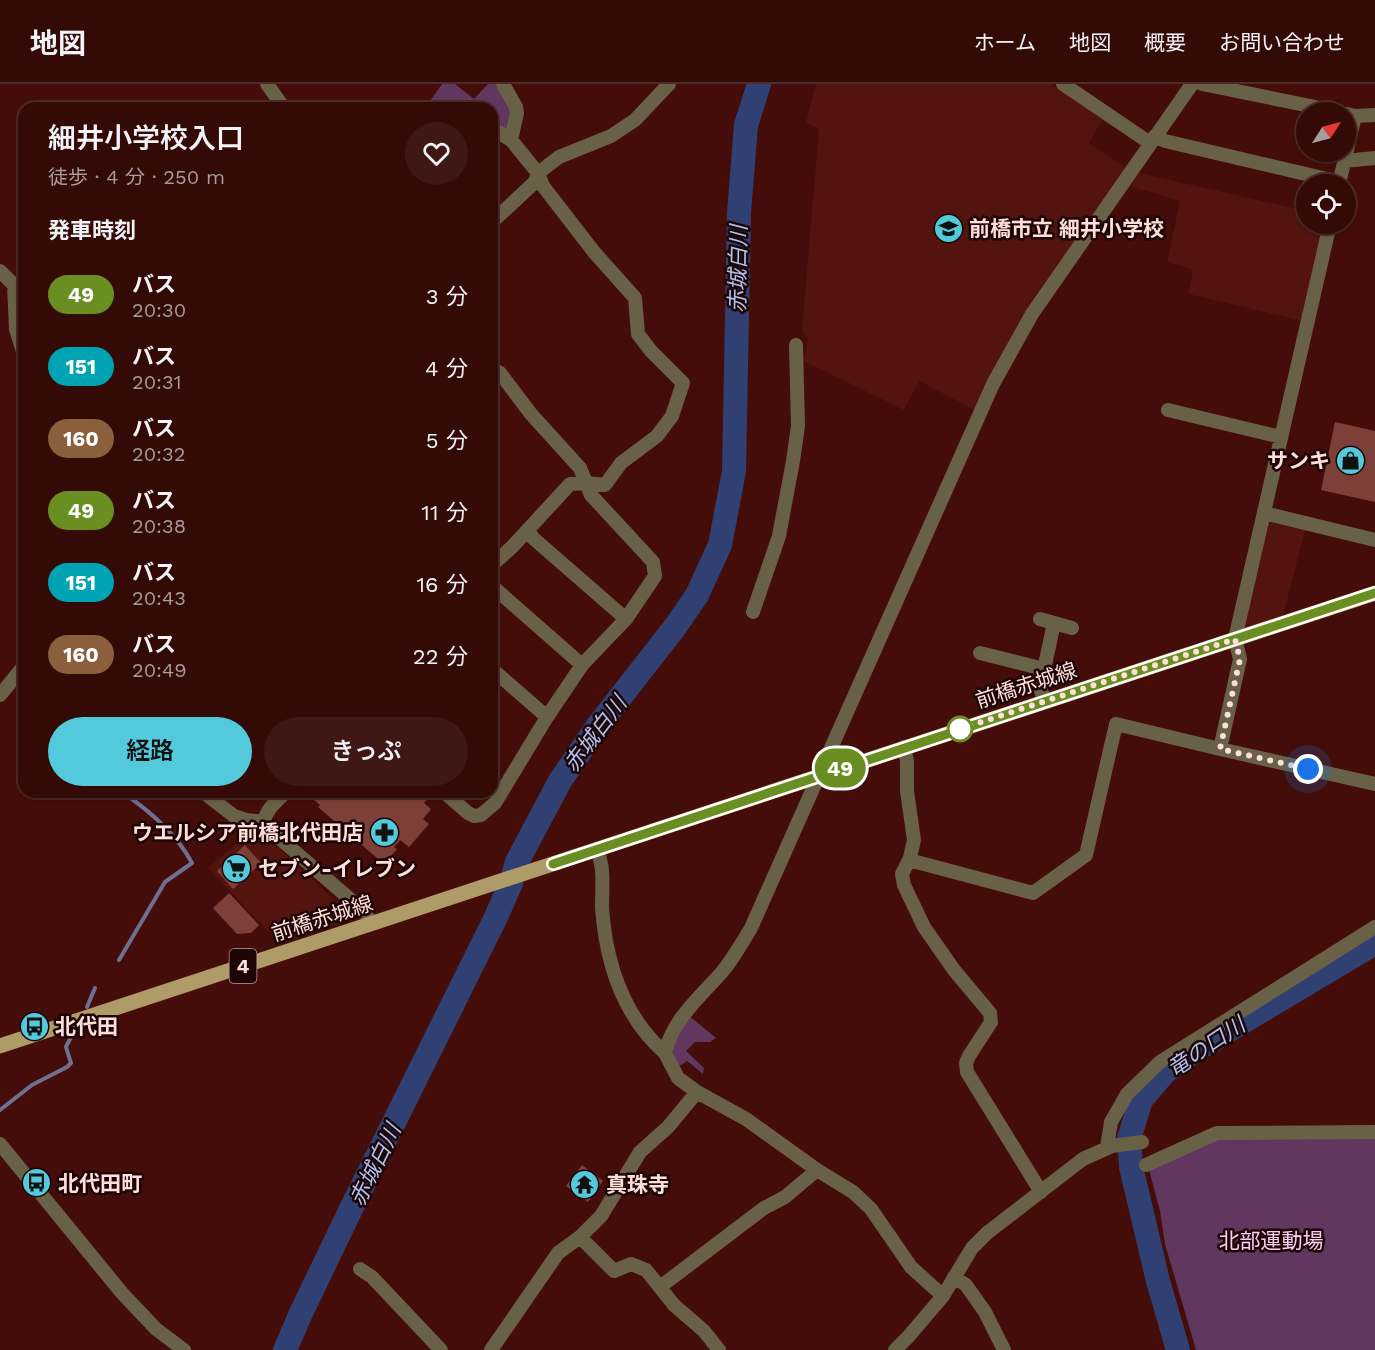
<!DOCTYPE html>
<html lang="ja">
<meta charset="utf-8">
<style>
:root{--surface:#340a07;--page:#3f1815;--text:#f1f3f6;--muted:#a99a9b;--line:#4e2b28;--accent:#53cadc}
body{margin:0;font-family:"Work Sans","Noto Sans JP",sans-serif;background:var(--page);color:var(--text);height:100vh;display:flex;flex-direction:column;font-size:22px;white-space:nowrap}
*{box-sizing:border-box;margin:0}
p{font-size:20px;color:var(--muted)}
.icon{flex:none;width:33px;height:33px;fill:none;stroke:currentColor;stroke-width:2;stroke-linecap:round;stroke-linejoin:round}
.map{position:relative;flex:1;overflow:hidden}
.details{position:absolute;left:18px;top:18px;width:480px;height:696px;display:flex;flex-direction:column;background:var(--surface);border-radius:18px;box-shadow:0 2px 4px #0004,0 0 0 2px var(--line)}
.details>*{flex:none}
.badge{padding:0 12px;border-radius:20px;font-size:21px;line-height:39px}
.needle{width:39px;rotate:54deg}
.tools{position:absolute;left:1296px;top:18px;display:grid;gap:12px}
.tools a{display:grid;place-items:center;width:60px;height:60px;border-radius:50%;background:var(--surface);box-shadow:0 2px 4px #0004,0 0 0 2px var(--line);font-size:30px}
.you{position:absolute;width:30px;height:30px;margin:-15px;border:4px solid #fff;border-radius:50%;background:#1a73e8;box-shadow:0 0 0 9px #1a73e833}
.map>.badge{position:absolute;translate:-50% -50%;box-shadow:0 0 0 3px #fff}
h2{padding:0 30px;font-size:22px;line-height:54px}
.round{display:grid;place-items:center;flex:none;width:63px;height:63px;border-radius:32px;background:var(--page)}
.headline{display:flex;align-items:center;justify-content:space-between;height:102px;padding:0 30px}
h1{font-size:28px;font-weight:600;line-height:45px}
.primary-button{display:flex;gap:12px;margin-top:auto;padding:12px 30px}
.primary-button a{flex:1;height:69px;border-radius:36px;background:var(--accent);color:#111;font-size:24px;font-weight:600;line-height:69px;text-align:center}
.primary-button a+a{background:var(--page);color:var(--text)}
ul{padding:0;list-style:none}
li{display:flex;align-items:center;gap:18px;height:72px;padding:0 30px}
li div{flex:1}
li b{display:block;font-size:22px}
li em{font-style:normal}
li .badge{min-width:66px;font-weight:700;text-align:center}
header{display:flex;align-items:center;gap:36px;box-sizing:border-box;height:84px;padding:0 30px;background:var(--surface);border-bottom:2px solid var(--line)}
header strong{font-size:28px}
nav{display:flex;gap:33px;margin-inline-start:auto;font-size:21px}
.map>svg:first-child{display:block}
.built{fill:#53130e}
.green{fill:#61375f}
.lines{fill:none;stroke-linecap:round;stroke-linejoin:round}
.stream{stroke:#6e6f91;stroke-width:4}
.river{stroke:#304072;stroke-width:24}
.building{fill:#7c4038}
.minor{stroke:#696048;stroke-width:14}
.major{stroke:#af9b68;stroke-width:15}
.line-casing{stroke:#fff;stroke-width:14}
.line{stroke:#6b8e23;stroke-width:9}
.walk{stroke:#fddeda;stroke-width:6;stroke-dasharray:0 10.8}
.stop-dot{fill:#fff;stroke:#6b8e23;stroke-width:3}
.labels{text-anchor:middle;dominant-baseline:central;stroke-width:5;stroke-linejoin:round;paint-order:stroke}
.shield{fill:#1c0504;stroke:#ba9d9a;stroke-width:1.5}
.shield-label{font-size:20px;font-weight:bold;fill:#fddeda}
.poi-label{font-size:21px;font-weight:bold;fill:#fddeda;stroke:#1c0504;text-anchor:start}
.street-label{font-size:21px;fill:#fddeda;stroke:#1c0504}
.park-label{font-size:21px;fill:#f9cef6;stroke:#1c0504}
.water-label{font-size:22px;font-style:italic;fill:#afc1f1;stroke:#1c0504}
</style>
<header>
<strong>地図</strong>
<nav><a>ホーム</a><a>地図</a><a>概要</a><a>お問い合わせ</a></nav>
</header>
<div class="map">
<svg width="1375" height="1266" viewBox="0 0 1375 1266">
<rect width="100%" height="100%" fill="#450d09"/>
<path class="built" d="M816 0H1051L1104 33 1089 59 1128 85 1021 235 977 327 919 297 904 326 804 277 808 253 804 251 802 244 819 45 806 38Z
M1139 89 1306 127V140H1325L1304 237 1188 210 1193 186 1167 178 1180 117 1131 102Z
M1265 437 1305 446 1283 532 1240 546Z
M252 746H256L269 759 274 760 350 830 348 836 280 860 208 784Z"/>
<path class="green" d="M442 0H455L474 15 488 0H497L510 22 512 32 508 53 492 42V24H425Z
M688 931 716 954 710 958H695L686 967 704 984 703 990 687 977 677 984 672 966Z
M1375 1050V1266H1196L1165 1160 1160 1127 1148 1082 1217 1051Z"/>
<g class="lines">
<path class="stream" d="M119 876 165 798 192 779C176 749 150 727 122 708
M87 923 95 904
M0 1026 32 1001 67 983 71 979 66 963 73 949"/>
<path class="river" d="M285 1266 301 1229 350 1127 496 833 511 799 517 778 560 697 597 643 675 543 697 511 720 461 734 387 739 129 746 41 759 0
M1178 1266 1158 1197 1131 1083 1129 1055 1141 1016 1165 988 1196 966 1375 859"/>
</g>
<path class="building" d="M1335 338 1375 347V418L1321 406Z
M317 708H428L431 711 424 719 431 725 423 735 429 740 409 763 400 756 394 763 397 765 390 773 378 775 318 723 320 721 312 714Z
M245 761 261 779 233 805 217 787Z
M229 809 259 841 251 849 237 850 213 824Z
M582 1081 603 1097 588 1118 566 1102Z"/>
<g class="lines">
<path class="minor" d="M267 0 284 24
M503 0 516 23 517 29 511 56
M1063 0 1150 59
M1202 0 1340 28
M1347 30 1355 32 1375 31
M492 44 511 56 538 89 543 102 594 168 635 214 638 250 651 267 683 299 672 332 657 352 621 379 605 401 586 399 570 400 512 463 492 481
M1155 52 1165 57 1340 98
M1344 77 1375 74
M1339 100 1355 32
M492 138 535 98 538 89 559 73 611 52 635 36 669 0
M1330 140 1235 555 1240 575 1220 665 1375 700
M0 187 14 201 16 245 24 271
M492 284 500 289 531 330 580 384 591 411 653 478 655 492 626 535 582 581 547 633
M1168 326 1281 353
M1264 429 1375 456
M528 446 533 454 626 535
M492 502 582 581
M753 528 779 452 793 377 798 342 796 261
M1040 535 1072 544
M980 569 1044 585
M0 611 24 582
M1045 617 1040 604 1054 539
M904 663 907 677V707L914 756 910 774 902 790 904 801 924 843 954 886 990 929 991 938 969 972 966 979 967 988 1041 1108
M203 708 234 732 246 736 264 738
M286 708C277 717 266 725 264 738L271 747 365 828 371 839
M444 708 468 729 474 732 481 731 495 719 547 633 492 585
M597 765C599 772 602 780 602 787 603 800 602 812 602 824 606 879 623 932 665 969
M909 776 1033 809 1086 771 1116 640 1220 665
M0 1060 122 1209 156 1245 184 1266
M1107 1063 1111 1038 1127 1010 1160 978 1375 843
M1146 1081 1217 1049 1375 1048
M580 1153 614 1187 631 1180 646 1186 674 1221 704 1247 719 1266
M360 1185 372 1193 441 1266
M954 1193 966 1201 985 1228 1004 1266
M660 1203 764 1124 785 1113 817 1086
M943 1212 911 1183 871 1125 853 1108 817 1086 746 1035 697 1008 678 994 665 969C672 936 701 912 722 888 733 875 742 859 751 844L993 300 1032 230 1192 0
M491 1266 558 1169 580 1153 601 1132 640 1068 668 1043 697 1008
M895 1266 908 1253 943 1212 972 1164 987 1149 1083 1075 1112 1062 1142 1058"/>
<path class="major" d="M0 962 1375 509"/>
</g>
<g class="lines">
<defs>
<path id="line" d="M553 780 1375 509"/>
</defs>
<use href="#line" class="line-casing"/>
<use href="#line" class="line"/>
<path class="walk" d="M960 645 1235 555 1240 575 1220 665 1308 685"/>
</g>
<defs>
<symbol id="school-disc" viewBox="-11 -11 22 22"><circle r="9.5" fill="#53cadc" stroke="#1c0504"/><path d="M0-5L7-2L0 1L-7-2ZM-4 1L0 2.5L4 1V4Q0 6-4 4Z" fill="#111"/></symbol>
<symbol id="shop-disc" viewBox="-11 -11 22 22"><circle r="9.5" fill="#53cadc" stroke="#1c0504"/><path d="M-5-2.5h2.3a2.7 3.5 0 0 1 5.4 0H5L5.5 6h-11ZM-1.5-2.5h3a1.5 2.3 0 0 0-3 0Z" fill="#111"/></symbol>
<symbol id="pharmacy-disc" viewBox="-11 -11 22 22"><circle r="9.5" fill="#53cadc" stroke="#1c0504"/><path d="M-2-6h4v4h4v4h-4v4h-4v-4h-4v-4h4Z" fill="#111"/></symbol>
<symbol id="supermarket-disc" viewBox="-11 -11 22 22"><circle r="9.5" fill="#53cadc" stroke="#1c0504"/><path d="M-6-5.5h2.5l.6 2H6L4.5 2H-2.5L-4.4-4H-6ZM-1.5 3.2a1.3 1.3 0 1 0 .1 0ZM3 3.2a1.3 1.3 0 1 0 .1 0Z" fill="#111"/></symbol>
<symbol id="bus-disc" viewBox="-11 -11 22 22"><circle r="9.5" fill="#53cadc" stroke="#1c0504"/><path d="M-5-6H5V4H4V6H2V4H-2V6H-4V4H-5ZM-3.5-4V0h7V-4ZM-3.5 1.2v1.5H-2V1.2ZM2 1.2v1.5H3.5V1.2Z" fill="#111"/></symbol>
<symbol id="temple-disc" viewBox="-11 -11 22 22"><circle r="9.5" fill="#53cadc" stroke="#1c0504"/><path d="M0-6L5-2H3V0L6.5 2.5H4V6H1.5V3h-3V6H-4V2.5H-6.5L-3 0V-2H-5Z" fill="#111"/></symbol>
</defs>
<g fill-rule="evenodd">
<use href="#school-disc" x="932" y="128" width="33" height="33"/>
<use href="#shop-disc" x="1334" y="360" width="33" height="33"/>
<use href="#pharmacy-disc" x="368" y="732" width="33" height="33"/>
<use href="#supermarket-disc" x="220" y="768" width="33" height="33"/>
<use href="#bus-disc" x="18" y="926" width="33" height="33"/>
<use href="#bus-disc" x="20" y="1082" width="33" height="33"/>
<use href="#temple-disc" x="568" y="1084" width="33" height="33"/>
</g>
<circle class="stop-dot" cx="960" cy="645" r="12"/>
<g class="labels">
<rect class="shield" x="229.5" y="865" width="27" height="34" rx="4.5"/>
<g class="shield-label">
<text x="243" y="882">4</text>
</g>
<g class="poi-label">
<text x="969" y="144">前橋市立 細井小学校</text>
<text x="1330" y="376" text-anchor="end">サンキ</text>
<text x="363" y="748" text-anchor="end">ウエルシア前橋北代田店</text>
<text x="258" y="784">セブン-イレブン</text>
<text x="55" y="942">北代田</text>
<text x="58" y="1099">北代田町</text>
<text x="606" y="1100">真珠寺</text>
</g>
<g class="street-label">
<text transform="translate(1026 601) rotate(-18)">前橋赤城線</text>
<text transform="translate(322 834) rotate(-18)">前橋赤城線</text>
</g>
<g class="park-label">
<text x="1271" y="1156">北部運動場</text>
</g>
<g class="water-label">
<text transform="translate(738 185) rotate(-89)">赤城白川</text>
<text transform="translate(595 650) rotate(-53)">赤城白川</text>
<text transform="translate(1206 963) rotate(-34)">竜の口川</text>
<text transform="translate(375 1081) rotate(-64)">赤城白川</text>
</g>
</g>
</svg>
<div class="tools">
<a><svg class="needle" viewBox="-14 -14 28 28"><path d="M0-13l5 13h-10z" fill="#e53935"/><path d="M0 13l5-13h-10z" fill="#a99a9b"/></svg></a>
<a><svg class="icon" aria-label="locate" viewBox="0 0 24 24"><circle cx="12" cy="12" r="6"/><path d="M12 2v4M12 18v4M2 12h4M18 12h4"/></svg></a>
</div>
<div class="you" style="left:1308px;top:685px"></div>
<b class="badge" style="left:840px;top:684px;background:#6b8e23;color:#fff">49</b>
<section class="details">
<div class="headline"><div><h1>細井小学校入口</h1><p>徒歩 · 4 分 · 250 m</p></div><a class="round"><svg class="icon" aria-label="heart" viewBox="0 0 24 24"><path d="M12 20l-8-8c-3-5 5-10 8-4 3-6 11-1 8 4z"/></svg></a></div>
<h2>発車時刻</h2>
<ul>
<li><span class="badge" style="background:#6b8e23;color:#fff">49</span><div><b>バス</b><p>20:30</p></div><em>3 分</em></li>
<li><span class="badge" style="background:#00a3b4;color:#fff">151</span><div><b>バス</b><p>20:31</p></div><em>4 分</em></li>
<li><span class="badge" style="background:#8b5e3c;color:#fff">160</span><div><b>バス</b><p>20:32</p></div><em>5 分</em></li>
<li><span class="badge" style="background:#6b8e23;color:#fff">49</span><div><b>バス</b><p>20:38</p></div><em>11 分</em></li>
<li><span class="badge" style="background:#00a3b4;color:#fff">151</span><div><b>バス</b><p>20:43</p></div><em>16 分</em></li>
<li><span class="badge" style="background:#8b5e3c;color:#fff">160</span><div><b>バス</b><p>20:49</p></div><em>22 分</em></li>
</ul>
<div class="primary-button"><a>経路</a><a>きっぷ</a></div>
</section>
</div>
